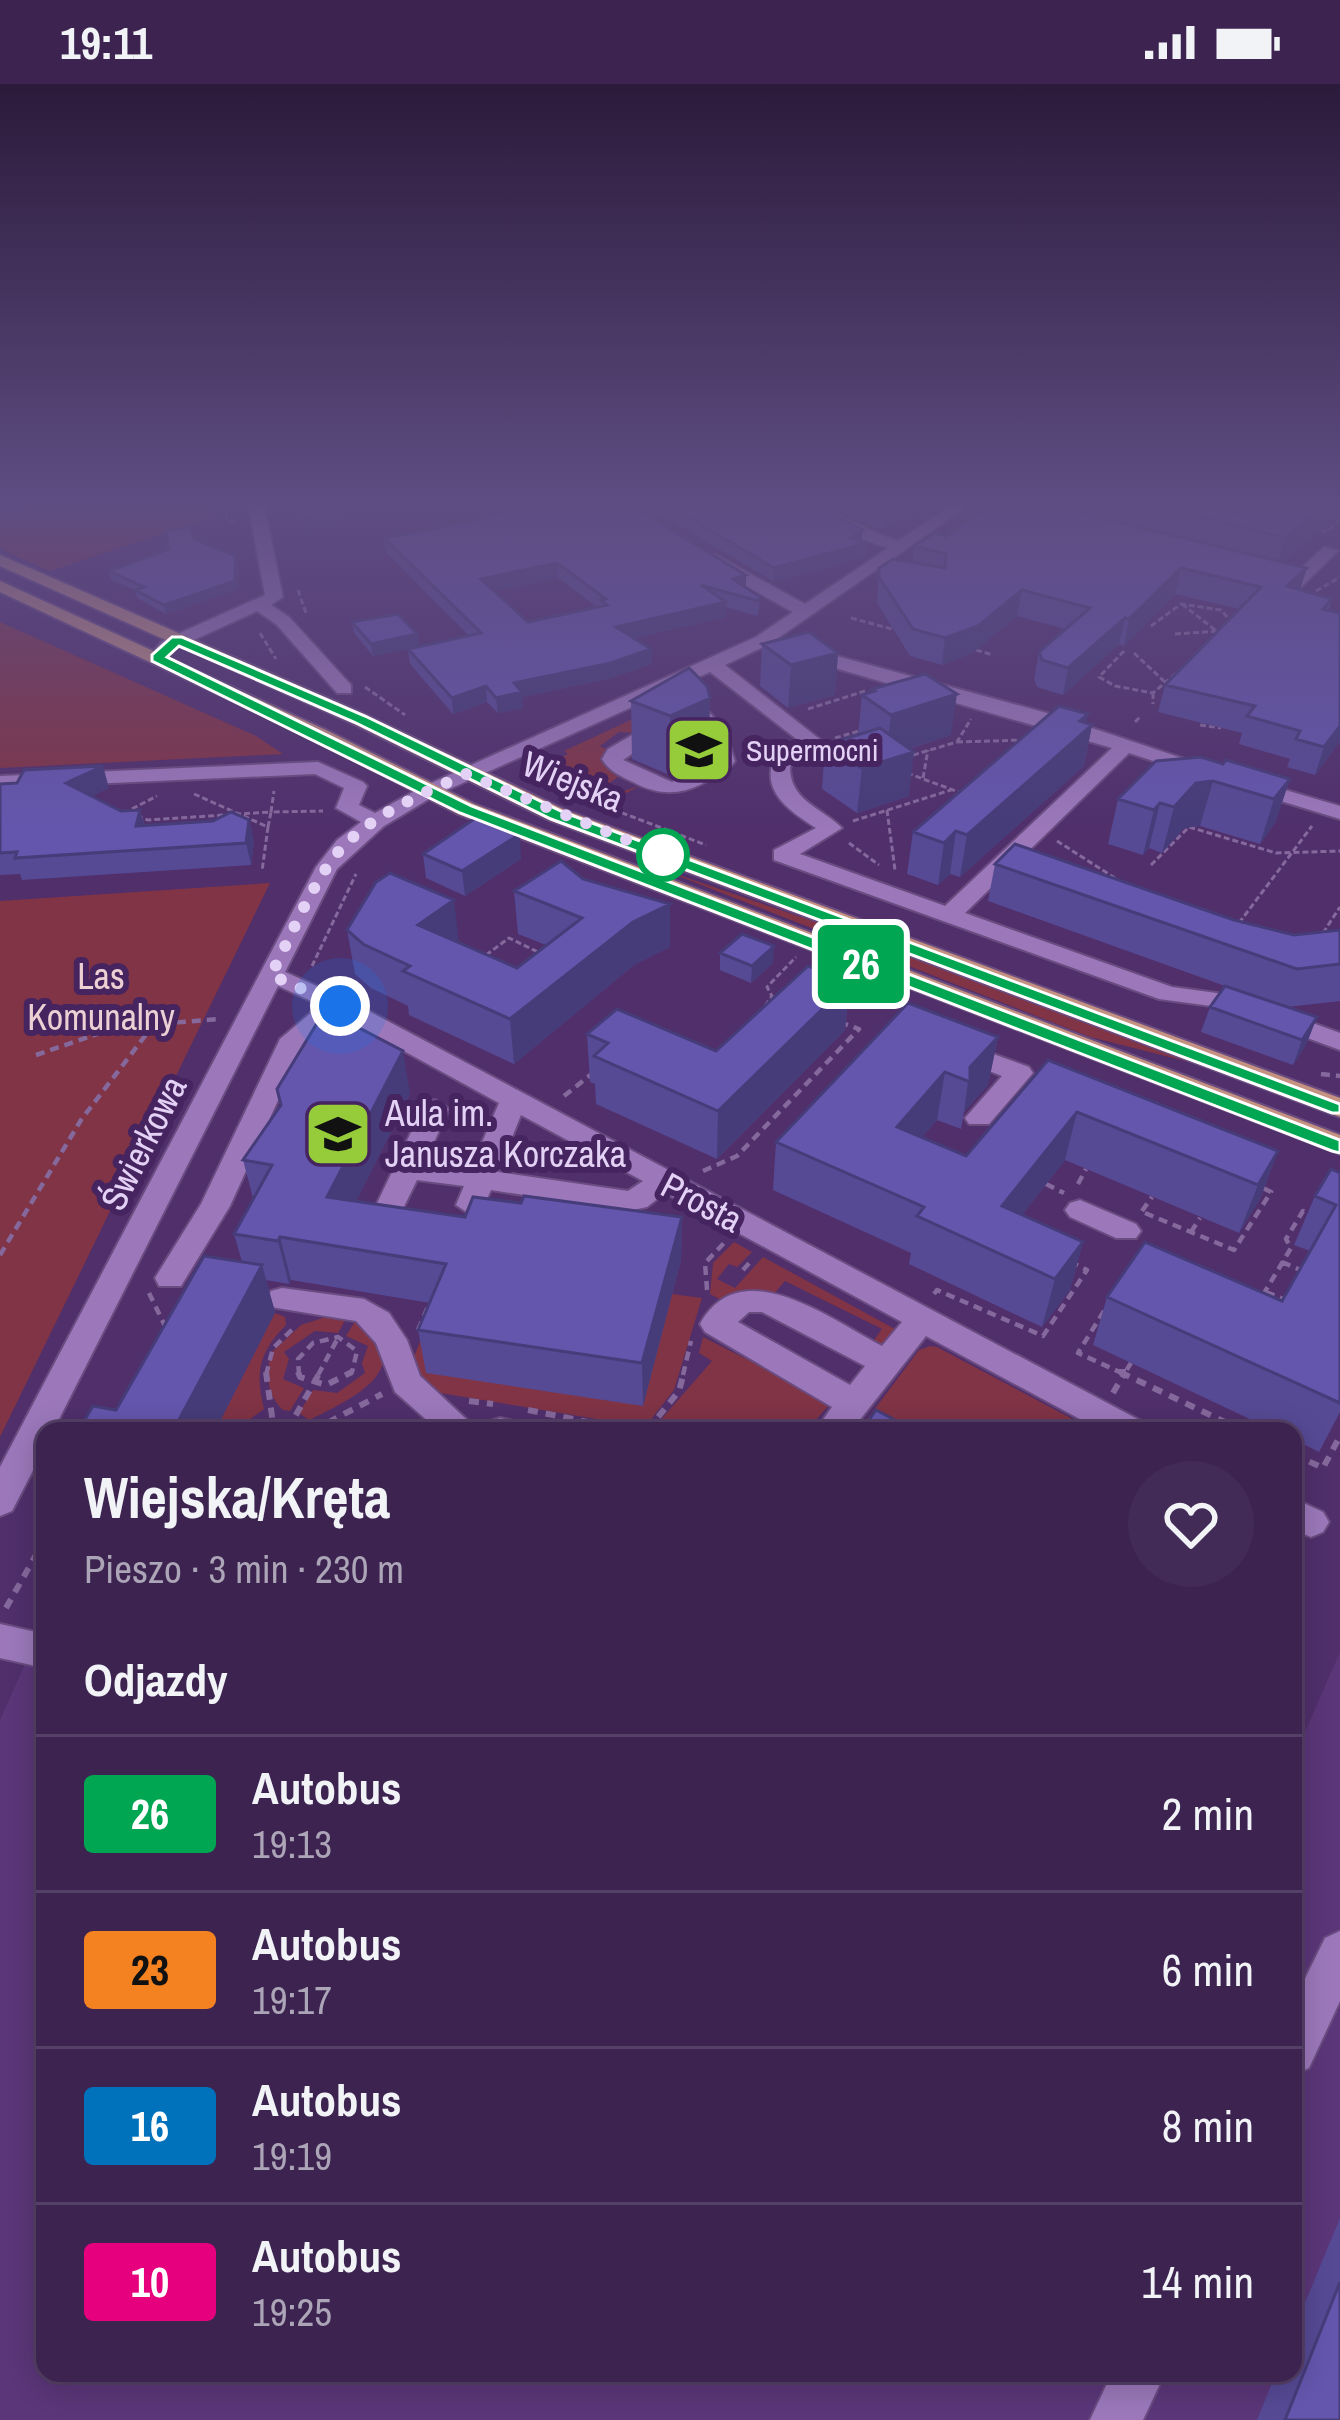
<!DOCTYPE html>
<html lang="pl">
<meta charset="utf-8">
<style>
:root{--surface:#3c2350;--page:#432b57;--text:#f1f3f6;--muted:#aca4b7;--line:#554067}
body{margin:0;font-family:"Archivo Narrow",sans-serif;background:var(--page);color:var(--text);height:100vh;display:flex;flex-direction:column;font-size:45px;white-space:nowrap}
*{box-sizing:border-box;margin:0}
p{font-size:39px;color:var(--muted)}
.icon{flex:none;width:66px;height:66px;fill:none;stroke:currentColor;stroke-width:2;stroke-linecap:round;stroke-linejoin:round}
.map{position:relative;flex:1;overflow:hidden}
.sheet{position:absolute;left:36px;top:1338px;width:1266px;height:960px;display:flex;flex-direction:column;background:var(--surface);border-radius:24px;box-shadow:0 6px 30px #0003,0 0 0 3px var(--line)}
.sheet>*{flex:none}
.badge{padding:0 24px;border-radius:9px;font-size:42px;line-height:78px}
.you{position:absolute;width:60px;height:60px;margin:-30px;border:9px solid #fff;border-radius:50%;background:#1a73e8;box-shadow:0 0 0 18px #1a73e833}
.map>.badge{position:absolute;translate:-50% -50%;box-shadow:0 0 0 6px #fff}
h2{padding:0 48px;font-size:45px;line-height:108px}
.round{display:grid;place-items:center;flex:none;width:126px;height:126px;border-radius:63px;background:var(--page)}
.overview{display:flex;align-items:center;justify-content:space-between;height:204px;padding:0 48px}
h1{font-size:57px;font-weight:800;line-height:90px}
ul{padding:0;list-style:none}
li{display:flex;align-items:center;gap:36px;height:156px;padding:0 48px;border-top:3px solid var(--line)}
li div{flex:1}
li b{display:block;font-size:45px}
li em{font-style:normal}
li .badge{min-width:132px;font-weight:700;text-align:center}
.status{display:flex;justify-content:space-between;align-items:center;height:84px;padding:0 60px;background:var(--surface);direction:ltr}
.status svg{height:33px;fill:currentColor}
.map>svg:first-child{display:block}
.built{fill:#5b3679}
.green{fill:#803446}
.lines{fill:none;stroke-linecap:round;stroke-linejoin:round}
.minor-casing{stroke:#6a4c80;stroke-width:4}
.major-casing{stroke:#6a4c80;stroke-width:4}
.path-far2{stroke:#85699c;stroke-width:3;stroke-dasharray:6 3;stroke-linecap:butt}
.path-far1{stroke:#85699c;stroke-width:4.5;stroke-dasharray:9 6;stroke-linecap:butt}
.path{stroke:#85699c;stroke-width:6;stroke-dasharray:10 8;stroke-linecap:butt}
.minor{fill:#9c78bb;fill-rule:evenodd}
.major{fill:#c59180;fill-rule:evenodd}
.wall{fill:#564a95;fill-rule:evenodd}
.shaded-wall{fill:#463c79}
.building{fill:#6456ad;stroke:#463c79;stroke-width:3;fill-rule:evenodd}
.line{fill:#00a651;stroke:#fff;stroke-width:3}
.walk{stroke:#e4d2f6;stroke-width:12;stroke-dasharray:0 21.6}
.stop-dot{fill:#fff;stroke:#00a651;stroke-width:6}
.labels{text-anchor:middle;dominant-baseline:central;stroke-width:12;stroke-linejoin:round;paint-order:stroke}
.far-poi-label{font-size:30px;fill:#e4d2f6;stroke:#46245f;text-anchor:start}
.street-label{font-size:36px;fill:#e4d2f6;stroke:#46245f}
.park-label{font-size:36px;fill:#ecd0d4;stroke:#46245f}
.poi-label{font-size:36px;fill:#e4d2f6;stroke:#46245f;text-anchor:start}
</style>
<div class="status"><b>19:11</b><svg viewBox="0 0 49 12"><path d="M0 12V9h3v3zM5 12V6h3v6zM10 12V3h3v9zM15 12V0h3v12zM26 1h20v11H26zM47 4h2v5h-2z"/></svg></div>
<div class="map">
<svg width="1340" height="2336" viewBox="0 0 1340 2336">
<rect width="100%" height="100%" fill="#502f6b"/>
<path class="built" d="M41 1544 45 1546V2289H1293V1675L1340 1568V2336H0V1636Z"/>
<path class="green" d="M25 420H211L212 433 50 487 0 465V427Z
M0 538 256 652 283 670 0 684Z
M663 621 633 649 619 648 600 662 608 666 621 690 609 700 624 707 639 702 607 720 536 685 568 670 564 667Z
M658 784 830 843 1189 978 1090 953Z
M270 799 0 1353V817Z
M734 1158 752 1168 737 1183 729 1180 717 1195 735 1204 763 1173 895 1245 884 1261 869 1263 882 1245 785 1197 773 1211 754 1208 721 1216 710 1210 713 1179Z
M672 1210 702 1214 674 1306 645 1343 434 1308 410 1282 435 1222Z
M275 1229 285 1233 286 1241C259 1268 255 1289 264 1325L234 1347H215Z
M335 1230 347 1233 338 1249 315 1247 284 1268 289 1275 283 1295 304 1304 290 1327 283 1326C266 1310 266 1290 271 1269L301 1241Z
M356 1236C424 1282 350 1316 309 1336L299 1329 313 1306 337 1309 365 1289 362 1279 368 1262 346 1252Z
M703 1253 827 1316 830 1320 806 1347H651L712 1277 699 1269Z
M930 1262 937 1263 1095 1347H864L862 1342 919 1266Z"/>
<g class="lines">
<defs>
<path id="minor" d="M248 420H264L283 513 271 521 289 533 351 601V609H337L276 540 257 527 174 565 164 578 148 574 162 557 265 511Z
M792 420C827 420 864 446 898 457L953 420H971L768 561 725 581 822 657 790 683C790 717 821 723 842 744L800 770 945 822 1112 664 793 572V564L800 562 1047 629 1209 683 1212 687 1202 693 1129 669 965 829 1172 903 1239 912 1340 949V966L1226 924 1159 915 774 776V766L816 744C791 728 762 709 773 677L799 657 710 588 434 712 384 742 337 785 285 888 346 915 1143 1338 1148 1347H1102L926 1252 851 1347H815L832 1323 705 1248 700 1240C741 1166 831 1236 882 1262L902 1238 665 1109 647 1123 628 1127 491 1106 481 1128 471 1131 456 1121 464 1102 417 1096 394 1143H374L369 1136 425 1019 435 1016 449 1025 425 1078 471 1084 499 1019 338 931 304 959 230 1122 181 1202H159L155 1194 201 1120 280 955 320 921 278 902 53 1347H45V1363L12 1427 0 1432V1383L316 783 337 756 361 738 336 724 344 704 315 690 0 704V692L318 678 363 698 367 702 359 721 375 729 420 704 756 553 793 528 704 479V471H716L805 520 888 464 843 449ZM521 1031 643 1097 628 1107 498 1088ZM749 1228H762L865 1282 850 1301 738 1238Z
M1324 463 1338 467 1301 503 1259 492 1268 487 1292 493Z
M676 615C709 612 727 650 735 677L732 681C699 705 672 719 633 698 620 692 609 687 602 675L608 665 667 631 677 637 674 641 623 676 672 698 714 675 707 648 676 623Z
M1248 695 1340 722V735L1241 705 1237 701Z
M955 956 1029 983 1033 989 989 1040H969L965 1034 1002 992 946 970 942 964 946 958Z
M1080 1116 1136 1140 1141 1147 1136 1154H1116L1070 1133 1065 1126 1070 1119Z
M282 1204 364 1215 389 1229 407 1256 420 1292 479 1347H439L395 1308 376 1259 356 1237 271 1223 267 1215 271 1207Z
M500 1334 519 1338 524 1347H483L488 1338Z
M1293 1414 1323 1428 1329 1438 1323 1448 1311 1453 1293 1446Z
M0 1540 45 1550V1584L0 1574Z
M1340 1847V1917L1309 1984 1293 1991V1919L1325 1854Z
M1112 2289H1165L1143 2336H1090Z"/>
<path id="major" d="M0 471 366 631 565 726 1340 1014V1033L549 736 352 639 0 482Z
M0 497 326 646 474 720 1340 1051V1070L458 730 312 654 0 508Z"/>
</defs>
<use href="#minor" class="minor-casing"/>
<use href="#major" class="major-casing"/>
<path class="path-far2" d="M223 420 227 434 234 438
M1312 445 1327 448 1340 435
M298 506 306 529
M1316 507 1340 493
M1182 520 1215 546
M851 534 899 547
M1151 542 1181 520 1221 526 1230 536
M260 549 276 575
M1175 550 1221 547
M976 566 993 571
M1124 567 1099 593 1115 602 1153 609 1180 586
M1134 569 1166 599
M365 603 405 631
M1153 609V620
M808 625 865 607
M1135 638 1140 633
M1200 641 1221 644
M835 654 859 647
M957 658 1023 656
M913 671 957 658 971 635
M907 689 964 710
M524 693 534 688 573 710 706 761
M923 694 928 666
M194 710 268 743 262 787
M578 711 626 712
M887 726 895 786
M124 729 157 712
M137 732 148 736 271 728 274 707
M853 737 951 706
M268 743 271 728 323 727
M1057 757 1118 796
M849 759 879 781
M1151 781 1189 743 1276 769 1340 767
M1239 839 1312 742
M1323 849 1340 823
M486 871 509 854 538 868
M312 882 356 790
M760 929 772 912 767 903 796 873"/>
<path class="path-far1" d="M758 931 762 926
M36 971 106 947 157 940
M1321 990 1340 992
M564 1012 593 989
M525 1080 534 1057
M703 1087 737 1072 859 945 845 940
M1046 1100 1064 1109
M1078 1100 1086 1085
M1142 1127 1152 1113
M1145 1129 1234 1166 1271 1108 1263 1104
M1191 1148 1200 1134
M0 1171 81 1036 148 948 157 940 218 935
M1282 1178 1305 1188
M743 1186 753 1175
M707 1206 705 1179 724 1159
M1266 1208 1288 1217
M149 1209 165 1242
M934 1210 937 1206 1043 1252 1087 1186 1073 1179
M1263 1211 1291 1164 1286 1155 1303 1127 1312 1131
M1104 1227 1078 1269 1124 1290 1131 1279
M418 1246 430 1218
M266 1291 273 1264 296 1242
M299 1291 298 1275 313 1259 338 1253 357 1267 352 1288 347 1291
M318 1291 339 1252
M683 1291 691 1257"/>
<path class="path" d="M266 1288 274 1347
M298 1288 300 1293 326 1301 352 1288
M1119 1288H1126
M1113 1309 1124 1290 1244 1347
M469 1317 493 1320
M528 1326 633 1347
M287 1347 320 1288
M312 1347 382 1310
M647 1347 679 1307 684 1288
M1251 1347 1257 1338
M1293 1370 1323 1384 1340 1352
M6 1524 45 1455"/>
<use href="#minor" class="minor"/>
<use href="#major" class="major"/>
</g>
<path class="wall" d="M521 420H628L746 491V503L760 513 759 528 757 532 726 523V533L634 554 651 565 652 580 611 594 523 613V624L498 629 487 618 453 630 410 580 408 565 469 552 386 468 384 454 479 436 521 422ZM558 494 597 523 528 538 494 507Z
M643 420H811L867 459 865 473 774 498Z
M821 420H923L883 446Z
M1002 420H1340V425L1283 478 1300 506 1332 515 1329 526 1340 529V657L1315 691 1287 683 1290 675 1239 660 1242 649 1158 628 1165 601 1239 525 1175 510 1124 562 1119 560 1063 611 1037 603 1034 595 1039 568 1065 545 1017 532 974 568 942 581 910 572 877 519 879 484 912 479 914 462 946 452Z
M195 455 238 480 237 505 166 530 137 514 135 506 111 496 109 487Z
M352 538 417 550 419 562 373 572 354 549Z
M762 560 838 569 835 611 788 624 760 602Z
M689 584 709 672 670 691 632 675 631 617Z
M872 605 951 651 909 665V712L857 729 822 705 825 661 858 651 862 611 872 608Z
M1086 639 1092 641 1084 682 960 793 950 790 938 801 907 790 913 748Z
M1223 680 1290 695 1275 739 1260 760 1200 742 1184 744 1162 769 1149 764 1143 771 1108 760 1118 715Z
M0 700 109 704 91 712 121 727 140 726 145 742 249 736 254 758 251 781 22 796 20 790 0 791Z
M423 770 521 775 465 812 426 794Z
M995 780 1294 851 1340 846V917L1287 923 1307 959 1293 981 1201 948 1210 923 1225 902 988 817Z
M514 807 670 863 634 881 514 980 409 931 408 922 371 904 355 890 347 846 459 858 517 884 546 861 518 850Z
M720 869 773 879 751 899 720 886Z
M850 898 845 946 717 1075 596 1020 595 1000 590 998 587 950 716 967Z
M998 953 988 1001 964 1028 961 1045 937 1036 922 1053 966 1072 1048 976 1278 1067 1260 1115 1239 1149 1065 1076 1022 1131 1083 1158 1070 1206 1042 1243 909 1180 911 1169 773 1106 776 1058Z
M410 1010 356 1117 465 1133 521 1119 682 1133 681 1176 643 1322 426 1289 418 1246 430 1219 291 1196 289 1200 266 1196 275 1228 215 1347H78L116 1326 242 1178 234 1150 253 1114 243 1076Z
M1340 1089V1328L1319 1368 1293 1355V1347H1275L1093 1261 1107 1213 1282 1217 1310 1167 1294 1161 1315 1112Z
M1340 2134V2336H1257L1276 2289H1293V2248Z"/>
<path class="shaded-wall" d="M903 420H923L883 446 884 432Z
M1204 420H1239L1238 427 1201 434Z
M1322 420H1340V425L1276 484 1285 454Z
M339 421 341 435 333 443 305 446 303 432Z
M863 446 861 460 867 459 865 473 774 498V484L851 454Z
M236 472 237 505 166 530 164 521Z
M557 479 558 494 483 509 481 495Z
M1181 484 1175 510 1124 562 1129 535Z
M1307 484 1299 509 1287 502Z
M746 491V506L733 495Z
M1022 506 1017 532 974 568 942 581 945 554Z
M726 518V533L616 558V543Z
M1125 534 1119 560 1063 611 1068 584Z
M417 550 419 562 373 572 371 560Z
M651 565 652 580 611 594 523 613V624L498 629 496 614 514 599Z
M838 569 835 611 788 624 791 581Z
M486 602 487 618 453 630 452 614Z
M957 610 951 651 886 672 891 631Z
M710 614 709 672 670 691V632Z
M1088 630 1084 649 1092 641 1084 682 960 793 967 751Z
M1340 642V657L1315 691 1324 663Z
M914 668 909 712 857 729 862 684Z
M103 682 109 704 73 721 66 699Z
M1290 695 1275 739 1260 760 1274 715Z
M1213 697 1200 742 1184 744 1162 769 1174 723 1196 699Z
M1160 719 1149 764 1143 771 1154 726Z
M140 726 146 747 136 742Z
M249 736 254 758 251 781 246 759Z
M956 747 950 790 938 801 944 759Z
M520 750 521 775 465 812 462 787Z
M454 816 459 859 418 841Z
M670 820V863L634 881 514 980 510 935 633 838Z
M774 862 773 879 751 899 752 882Z
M850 898 845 946 717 1075 718 1027Z
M1317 933 1307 959 1293 981 1302 956Z
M998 953 988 1001 964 1028 970 983Z
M403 967 410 1010 337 1156 327 1113Z
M945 988 937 1036 890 1091 897 1043Z
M1077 1028 1065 1076 994 1167 1002 1122Z
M1278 1067 1260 1115 1239 1149 1258 1101Z
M682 1133 681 1176 643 1322 642 1279Z
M280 1153 291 1196 289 1200 278 1157Z
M1083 1158 1070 1206 1042 1243 1055 1195Z
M262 1181 275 1228 215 1347H173Z"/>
<path class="building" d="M300 420H339V421L331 429 303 432Z
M526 420H628L746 491 733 495 760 513 758 517 701 501 726 518 616 543 651 565 611 579 514 599 522 608 496 614 486 602 452 614 408 565 481 549 384 454 479 436ZM557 479 606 515 601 516 607 521 528 538 481 495Z
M666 420H812L863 446 851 454 867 459 774 484Z
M855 420H903L884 432Z
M1002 420H1044L1307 484 1287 502 1332 515 1323 525 1340 529V642L1324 663 1296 655 1300 647 1247 632 1255 622 1165 601 1261 503 1181 484 1129 535 1125 534 1068 584 1042 576 1039 568 1090 524 1022 506 978 542 945 554 913 545 879 493V484L893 475 945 484 946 470 914 462 935 449 946 452 991 421 999 423Z
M1152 420H1199L1248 433 1265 420H1322L1285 454Z
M189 443 195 455 236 472 235 497 164 521 135 506 144 503 109 487 169 465 166 447Z
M398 530 417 550 371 560 352 538Z
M809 548 838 569 791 581 762 560Z
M689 584 707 602 710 614 670 632 631 617Z
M925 590 957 610 891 631 862 611 875 607 872 605Z
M1059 622 1088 630 1080 637 1092 641 967 751 956 747 944 759 913 748Z
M880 644 914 668 862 684 825 661Z
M1201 673 1223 680 1226 676 1290 695 1274 715 1213 697 1196 699 1174 723 1160 719 1154 726 1118 715 1156 677Z
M103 682 66 699 121 727 140 726 136 742 213 737 231 728 249 736 246 759 15 774 17 768 0 769V700L17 699 24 686Z
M477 733 520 750 462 787 423 770Z
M1015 760 1234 836 1294 851 1340 846V880L1297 885 995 780Z
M561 777 583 795 670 820 633 838 510 935 403 887 410 882 363 860 347 846 376 798 390 789 454 816 418 841 517 884 582 834 514 807Z
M742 850 774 862 752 882 720 869Z
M808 882 850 898 718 1027 594 972 608 959 587 950 617 925 716 967Z
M1225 902 1317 933 1302 956 1210 923Z
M908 919 998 953 970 983V998L945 988 897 1043 966 1072 1048 976 1278 1067 1258 1101 1077 1028 1002 1122 1083 1158 1055 1195 917 1132 924 1123 776 1058Z
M325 926 403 967 327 1113 465 1133 473 1113 521 1119 524 1112 682 1133 642 1279 418 1246 446 1180 280 1153 278 1157 234 1150 272 1081 243 1076 281 1021 277 1005Z
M1331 1085 1340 1089V1319L1107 1213 1145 1158 1282 1217 1336 1121 1315 1112Z
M204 1172 262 1181 173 1347H78L93 1322 116 1326Z
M876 1326 916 1347H861Z
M1340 2198V2336H1285Z"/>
<linearGradient id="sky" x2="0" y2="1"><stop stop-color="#2c1a3b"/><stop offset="0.56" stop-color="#5e4d82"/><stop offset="1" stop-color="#5e4d82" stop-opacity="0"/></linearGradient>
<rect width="1340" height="748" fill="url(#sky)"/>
<path class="line" d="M172 553H182L365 632 563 728 1340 1020V1029H1332L551 735 354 638 179 562 167 573 472 722 1340 1056V1069L1332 1067 460 729 152 577V571Z"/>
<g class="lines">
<path class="walk" d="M340 922 271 891C289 856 305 816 327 783 357 736 418 712 466 690L663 771"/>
</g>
<defs>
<symbol id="school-square" viewBox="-11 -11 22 22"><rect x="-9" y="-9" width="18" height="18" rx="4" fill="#96cc3a" stroke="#46245f"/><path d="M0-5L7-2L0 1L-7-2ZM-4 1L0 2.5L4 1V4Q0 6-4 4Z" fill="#111"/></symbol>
<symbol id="university-square" viewBox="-11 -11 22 22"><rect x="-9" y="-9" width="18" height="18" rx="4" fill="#96cc3a" stroke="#46245f"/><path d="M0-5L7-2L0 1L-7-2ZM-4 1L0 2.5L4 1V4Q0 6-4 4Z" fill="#111"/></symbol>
</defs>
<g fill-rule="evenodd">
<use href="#school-square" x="661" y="628" width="76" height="76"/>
<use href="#university-square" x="300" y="1012" width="76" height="76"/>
</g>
<circle class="stop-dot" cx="663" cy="771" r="24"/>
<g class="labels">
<g class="far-poi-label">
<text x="746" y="666">Supermocni</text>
</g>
<g class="street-label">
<text transform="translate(573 697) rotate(22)">Wiejska</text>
<text transform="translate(143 1059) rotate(-63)">Świerkowa</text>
<text transform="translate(702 1118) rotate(28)">Prosta</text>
</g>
<g class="park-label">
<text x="101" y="892">Las<tspan x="101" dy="41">Komunalny</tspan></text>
</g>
<g class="poi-label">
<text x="385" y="1029">Aula im.<tspan x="385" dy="41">Janusza Korczaka</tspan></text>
</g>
</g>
</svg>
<div class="you" style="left:340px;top:922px"></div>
<b class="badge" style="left:861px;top:880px;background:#00a651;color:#fff">26</b>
<section class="sheet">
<div class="overview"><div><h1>Wiejska/Kręta</h1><p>Pieszo · 3 min · 230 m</p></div><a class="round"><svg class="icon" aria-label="heart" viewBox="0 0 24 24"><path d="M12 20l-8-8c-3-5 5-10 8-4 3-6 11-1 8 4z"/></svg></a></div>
<h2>Odjazdy</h2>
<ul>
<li><span class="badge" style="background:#00a651;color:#fff">26</span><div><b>Autobus</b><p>19:13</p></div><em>2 min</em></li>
<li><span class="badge" style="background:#f58220;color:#111">23</span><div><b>Autobus</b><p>19:17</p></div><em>6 min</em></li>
<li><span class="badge" style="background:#0072bc;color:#fff">16</span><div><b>Autobus</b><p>19:19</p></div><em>8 min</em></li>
<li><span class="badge" style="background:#e6007e;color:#fff">10</span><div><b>Autobus</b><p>19:25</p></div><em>14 min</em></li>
</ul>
</section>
</div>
